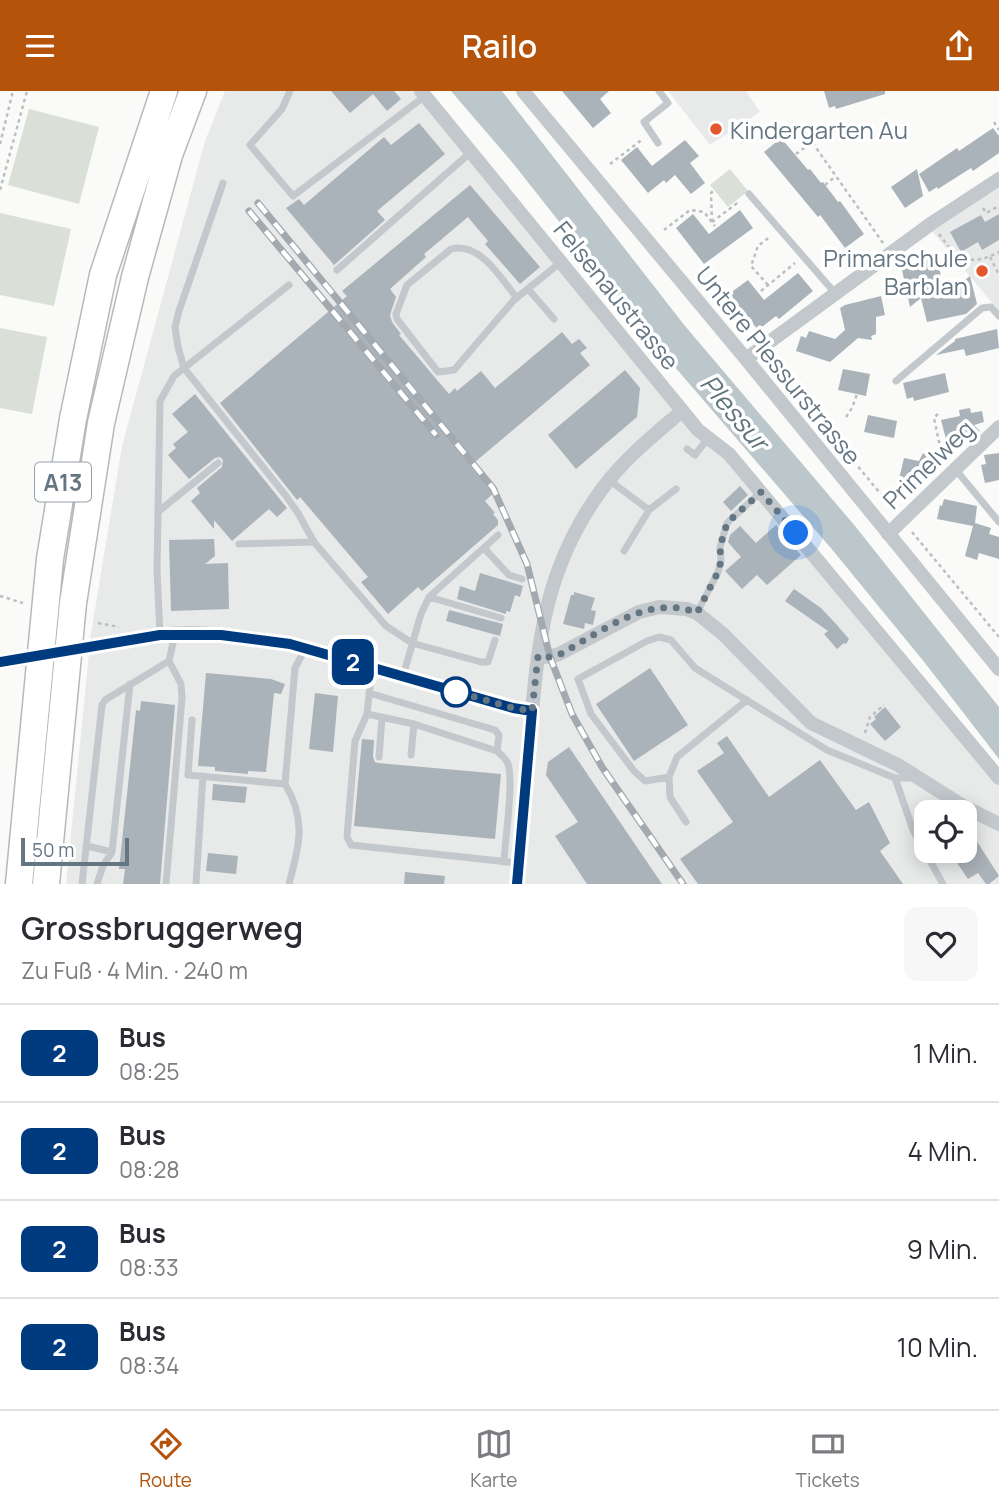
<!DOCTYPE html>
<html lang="de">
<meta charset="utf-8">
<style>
:root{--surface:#fff;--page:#f7f7f7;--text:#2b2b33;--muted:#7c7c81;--line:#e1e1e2;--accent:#b45309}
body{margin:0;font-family:Manrope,sans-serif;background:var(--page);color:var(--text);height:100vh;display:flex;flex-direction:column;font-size:26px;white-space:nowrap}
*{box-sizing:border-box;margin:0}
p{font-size:23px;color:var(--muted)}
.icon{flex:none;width:38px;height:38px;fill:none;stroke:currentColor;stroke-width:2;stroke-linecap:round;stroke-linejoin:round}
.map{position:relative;height:793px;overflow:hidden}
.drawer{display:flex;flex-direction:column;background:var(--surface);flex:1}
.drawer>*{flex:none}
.badge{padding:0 14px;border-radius:10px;font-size:24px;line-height:46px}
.tools{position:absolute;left:914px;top:709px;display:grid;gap:14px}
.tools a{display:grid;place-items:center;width:63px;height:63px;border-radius:14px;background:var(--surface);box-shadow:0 4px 18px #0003;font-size:35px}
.scale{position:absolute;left:21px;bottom:18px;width:108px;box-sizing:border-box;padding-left:7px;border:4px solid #657683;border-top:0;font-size:19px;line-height:24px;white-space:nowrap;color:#657683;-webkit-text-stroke:5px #fff;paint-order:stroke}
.you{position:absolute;width:35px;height:35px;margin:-18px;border:5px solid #fff;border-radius:50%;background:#1a73e8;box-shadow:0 0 0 10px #1a73e833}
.map>.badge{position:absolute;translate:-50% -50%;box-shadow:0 0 0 4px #fff}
.round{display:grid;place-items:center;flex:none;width:74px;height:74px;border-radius:14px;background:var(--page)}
.head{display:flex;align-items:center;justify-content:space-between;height:119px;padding:0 21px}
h1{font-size:33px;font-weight:600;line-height:52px}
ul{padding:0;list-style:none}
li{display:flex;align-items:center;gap:21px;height:98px;padding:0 21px;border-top:2px solid var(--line)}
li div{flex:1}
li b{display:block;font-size:26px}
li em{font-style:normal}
li .badge{min-width:77px;font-weight:700;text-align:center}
header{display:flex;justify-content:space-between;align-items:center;height:91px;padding:0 21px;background:var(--accent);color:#fff;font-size:32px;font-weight:600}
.tabs{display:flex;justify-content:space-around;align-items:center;height:98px;border-top:2px solid var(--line);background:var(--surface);font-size:19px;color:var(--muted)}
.tabs a{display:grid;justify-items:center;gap:4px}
.tabs .active{color:var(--accent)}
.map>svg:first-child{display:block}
.built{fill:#e8e9e9;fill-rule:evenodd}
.green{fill:#dadfd7}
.water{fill:#bbc7cb}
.building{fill:#aab3b9}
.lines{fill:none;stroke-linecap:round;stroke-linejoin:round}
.street-tunnel{stroke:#d5d9db;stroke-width:14;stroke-dasharray:14 7;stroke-linecap:butt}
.highway-casing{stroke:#b4b9bd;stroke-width:29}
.path{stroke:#bbbfc2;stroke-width:2.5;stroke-dasharray:3.5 3.5;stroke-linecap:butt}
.lane{stroke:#c3c8cc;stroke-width:7}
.street{stroke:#c3c8cc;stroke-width:14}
.highway{stroke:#fff;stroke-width:26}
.rail-casing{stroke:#a2aab0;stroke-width:7}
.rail{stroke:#fff;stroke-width:4.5;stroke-dasharray:13;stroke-linecap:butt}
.line-casing{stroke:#fff;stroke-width:16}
.line{stroke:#003b80;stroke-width:10}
.walk{stroke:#657683;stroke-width:7;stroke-dasharray:0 12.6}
.poi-dot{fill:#e4572e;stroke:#fff;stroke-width:2.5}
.stop-dot{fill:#fff;stroke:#003b80;stroke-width:3.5}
.labels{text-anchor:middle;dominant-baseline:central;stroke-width:7;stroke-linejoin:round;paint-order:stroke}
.shield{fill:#fff;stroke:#939fa8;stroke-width:2}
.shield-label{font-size:23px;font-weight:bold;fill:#657683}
.poi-label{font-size:24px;fill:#657683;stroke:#fff;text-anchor:start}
.street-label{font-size:24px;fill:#657683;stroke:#fff}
.water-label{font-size:26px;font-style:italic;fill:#60757c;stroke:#fff}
</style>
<header><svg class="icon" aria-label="menu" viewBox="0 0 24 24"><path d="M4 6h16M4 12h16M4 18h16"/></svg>Railo<svg class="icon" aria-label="share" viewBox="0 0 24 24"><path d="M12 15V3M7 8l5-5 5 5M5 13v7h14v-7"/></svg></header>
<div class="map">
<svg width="999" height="793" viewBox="0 0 999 793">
<rect width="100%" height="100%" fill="#fafaf8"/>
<path class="built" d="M225 0H419L698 339 729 363 999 687V793H66L91 542 122 355 205 50ZM926 721H964V760H926Z
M668 0H746L760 21 710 54Z
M999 95V220L932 140Z"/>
<path class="green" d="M29 18 99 36 79 113 8 94Z
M730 78 748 100 728 116 710 94Z
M0 122 71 138 54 215 0 204Z
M0 237 47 246 32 323 0 317Z"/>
<path class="water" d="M451 0H502L685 235 855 435 999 616V668L925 572 830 456 662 261 512 71Z"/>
<path class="building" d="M331 0H394L401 8 387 20 373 3 350 22Z
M562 0H609L600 8 611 22 593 37Z
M824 0H885V3L836 18 835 15 829 17Z
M419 32 445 63 377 120 385 129 334 174 286 117 299 108 304 114 384 46 391 54Z
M993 37 999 45V62L973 80 971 77 938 98 937 96 929 101 919 83 957 57 959 60Z
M781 47 808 79 810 78 821 92 823 91 838 111 840 110 864 143 845 157 820 124 818 126 764 61Z
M685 49 699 65 690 72 705 92 691 103 675 84 666 92 664 89 648 102 621 69 637 56 652 75Z
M917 78 923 105 905 117 891 96Z
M470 94 540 176 520 193 485 153 488 150 468 126 424 163 426 166 390 198 396 206 390 224 392 231 401 243 399 244 449 303 455 297 457 300 481 280 495 297 562 241 572 253 579 248 587 257 580 262 590 274 475 371 498 398 485 410 495 422 493 423 498 429V434L422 500 418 496 388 523 361 491 368 486 300 406 297 409 220 312 347 205 342 200Z
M740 119 753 137 704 173 676 137 693 123 709 143Z
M999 123V149L982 159 978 151 961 161 950 141 981 124 985 131Z
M937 166 945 205 970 185 977 213 966 223 927 231 921 207 910 216 901 174Z
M798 182 813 200 779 228 776 225 758 239 729 203 748 189 764 209Z
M881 205 885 224 876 226V243L871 245 872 249 858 247 830 271 796 260 801 245 806 247 809 240 835 248 845 239 840 217 845 214Z
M997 238 999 257 966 265 964 258 936 264 955 250V248Z
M843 278 870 283 866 305 838 299Z
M625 279 640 297 637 326 576 378 548 344Z
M945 282 949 301 914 310 913 306 907 308 903 292Z
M195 303 287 417 277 426 269 418 232 450 214 429V438L191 410 200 402 197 397 222 376 223 369 220 366 215 367 189 388 168 364 176 357 173 353 188 341 172 323Z
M970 317 971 322 982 320 984 331 974 334 980 340 946 348 941 329 960 325 959 319Z
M868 324 897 330 894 347 864 341Z
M923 362 936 368 931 373 924 393 899 388 904 367 919 370Z
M999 362V389L985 392 981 374 986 373 984 364Z
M740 395 748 404 731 420 723 411Z
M944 408 977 415 975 432 991 437 989 443 999 446V468L979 462 977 469 965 465 973 435 937 428 940 414 942 415Z
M776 434 801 464 767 494 757 484 742 498 725 480 741 466 728 451 730 444 740 435 756 452Z
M214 448 215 465 205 473 228 472 229 518 171 520 169 449Z
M480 482 523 495 520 506 515 504 510 521 506 520V523L457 508 460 495 475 500Z
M794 498 821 517 836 533 849 548 846 553 844 552 837 558 824 543 828 540 785 510Z
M574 501 595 507 591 519 596 520 593 534 585 532 584 538 563 533 571 504H574Z
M449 519 503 533 500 545 446 530Z
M650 577 688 634 634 670 596 613Z
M206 582 271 588 285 593 281 603 274 602 266 681 248 680V683L215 680V676L198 675Z
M315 602 338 605 333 661 309 658Z
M141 610 175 614 160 793H123L125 778H119L136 619 140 620Z
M885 616 901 636 885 650 870 633 876 628 874 626Z
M727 645 769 706 820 669 856 719 869 711 890 752 880 760 903 793H698L680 768 733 731 697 680 724 662 717 652Z
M362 648 374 649 373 666 375 671 378 672 501 683 495 748 354 735Z
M569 656 607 712 662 793H587L555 745 578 731 546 684 548 671Z
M213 693 247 696 245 712 212 709Z
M964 730 999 785 989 793H986L978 782 968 788 949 760H964Z
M208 762 238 765 236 783 206 780Z
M405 781 445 785 444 793H404Z"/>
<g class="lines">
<path class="street-tunnel" d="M35 566 104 554"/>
<defs>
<path id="highway" d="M19 793 50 468 73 328 103 184 164 0
M46 793 73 512 101 332 135 186 169 64 193 0"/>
</defs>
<use href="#highway" class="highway-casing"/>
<path class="path" d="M994 31 999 39
M0 53 13 0
M796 63 812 51 883 152
M610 73 643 48
M825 94 836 85
M0 99 27 0
M983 117 986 122 999 115
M712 131 740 110
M712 131 711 102 713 100
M664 139 690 119 704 121 715 135
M939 143C957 169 971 176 999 161
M990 166 999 184
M768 194 751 175 758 155 771 145
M761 200 795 172
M769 268 894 419
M938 323 934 327 939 351 956 360
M846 326 852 317 857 303
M912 441 999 546
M0 505 23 512
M98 532 119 536
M865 642 870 626 884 614"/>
<path class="lane" d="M290 0 282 18 250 54 293 105 425 5
M658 52 644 31 668 12 659 0
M223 92 179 220 175 236 178 256 184 277 286 405 298 422 314 451 386 535 412 552 481 571H488L495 549
M749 103 835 202
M337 179 471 61
M528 198 554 228
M517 207C501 188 480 150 451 158L407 194 396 223 397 228 438 281 454 279 514 209 561 171
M896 290 982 217 991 216 999 225
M687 358 695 364 708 347
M956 379 999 431
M609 389 649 419 676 398
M159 420 218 372
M239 453 314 451
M484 457 509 484 522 488
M624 460 649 419
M429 506 501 527
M697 522 718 481 721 470 720 456 727 432 761 401
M160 544 157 479 160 310 174 285 289 194
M372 576 367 623 355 650 347 746 351 754 518 772
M403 585 421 523 429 506 498 444
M369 602 495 639 499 644 497 660
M367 623 414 633 497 660C501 664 506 667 508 673 514 691 505 748 504 771
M192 629 188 684 285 693 295 577 305 558
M411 664 414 633
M379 666 382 627
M669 686 645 690 634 680 591 623 578 588 647 550 659 546 671 549 695 577 827 659 895 687H912
M895 687 913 739 943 793
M285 693C307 729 299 754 289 793
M686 731 670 706 669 686 677 666 747 609
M87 755 112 761
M82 793 102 614 105 609 169 570 175 543
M97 793 103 775 112 761 130 593
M166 793 182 607 181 593 169 570
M196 793 203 685"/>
<path class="street" d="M421 0 698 339 729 363 999 687
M523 0 746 268 999 578
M746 268 932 132 999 88
M888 443 999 336
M104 554C122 551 140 546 158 544 201 538 247 546 290 553L513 617 532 620
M538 565 550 566 559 563 639 521 659 516 687 518 697 522 723 543 811 632 898 674 963 715 999 733
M0 571 27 568
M517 793C522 743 526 694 530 644 538 551 544 477 602 398 624 368 654 344 682 320"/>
<use href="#highway" class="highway"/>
<defs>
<path id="rail" d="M258 112 493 397 527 473 550 566 572 623 602 676 683 793
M249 120 436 344"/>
</defs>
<use href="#rail" class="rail-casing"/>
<use href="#rail" class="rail"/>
</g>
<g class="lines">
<defs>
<path id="line" d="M0 571 160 544H221L290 553 513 617 532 620 517 793"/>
</defs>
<use href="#line" class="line-casing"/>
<use href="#line" class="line"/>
<path class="walk" d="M456 601 447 598 513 617 532 620 538 565 550 566 559 564C601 541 649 502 697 522L718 481 721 470 720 456 727 432 761 401 796 442"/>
</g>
<g class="poi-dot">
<circle cx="716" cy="38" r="7"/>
<circle cx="982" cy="180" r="7"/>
</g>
<circle class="stop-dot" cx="456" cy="601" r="14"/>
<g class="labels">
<rect class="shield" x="35" y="371.5" width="56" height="39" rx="5"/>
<g class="shield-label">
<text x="63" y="391">A13</text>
</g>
<g class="poi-label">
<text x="730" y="38">Kindergarten Au</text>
<text x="968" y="166" text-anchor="end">Primarschule<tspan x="968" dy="28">Barblan</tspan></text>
</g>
<g class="street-label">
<text transform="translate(617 204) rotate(51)">Felsenaustrasse</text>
<text transform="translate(779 274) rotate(51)">Untere Plessurstrasse</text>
<text transform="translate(928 373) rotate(-44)">Primelweg</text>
</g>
<g class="water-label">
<text transform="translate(735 321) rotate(50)">Plessur</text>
</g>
</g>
</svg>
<div class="tools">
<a><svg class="icon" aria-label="locate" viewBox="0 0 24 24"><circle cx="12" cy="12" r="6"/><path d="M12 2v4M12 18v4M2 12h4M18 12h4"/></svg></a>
</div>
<div class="scale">50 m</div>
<div class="you" style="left:796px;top:442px"></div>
<b class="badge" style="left:353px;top:571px;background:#003b80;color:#fff">2</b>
</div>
<section class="drawer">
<div class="head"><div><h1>Grossbruggerweg</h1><p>Zu Fuß · 4 Min. · 240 m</p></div><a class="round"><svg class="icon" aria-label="heart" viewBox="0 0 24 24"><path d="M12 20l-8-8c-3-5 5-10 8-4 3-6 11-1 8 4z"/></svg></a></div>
<ul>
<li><span class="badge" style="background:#003b80;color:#fff">2</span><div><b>Bus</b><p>08:25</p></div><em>1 Min.</em></li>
<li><span class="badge" style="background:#003b80;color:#fff">2</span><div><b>Bus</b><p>08:28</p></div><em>4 Min.</em></li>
<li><span class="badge" style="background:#003b80;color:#fff">2</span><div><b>Bus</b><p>08:33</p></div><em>9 Min.</em></li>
<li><span class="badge" style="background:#003b80;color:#fff">2</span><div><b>Bus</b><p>08:34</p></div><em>10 Min.</em></li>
</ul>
</section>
<nav class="tabs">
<a class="active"><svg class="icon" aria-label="directions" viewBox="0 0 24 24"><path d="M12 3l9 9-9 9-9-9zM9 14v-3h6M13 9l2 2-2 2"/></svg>Route</a>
<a><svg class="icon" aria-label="map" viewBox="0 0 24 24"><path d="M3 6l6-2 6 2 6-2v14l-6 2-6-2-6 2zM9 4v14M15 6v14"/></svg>Karte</a>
<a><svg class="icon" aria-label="tickets" viewBox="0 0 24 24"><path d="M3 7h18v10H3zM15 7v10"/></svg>Tickets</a>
</nav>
